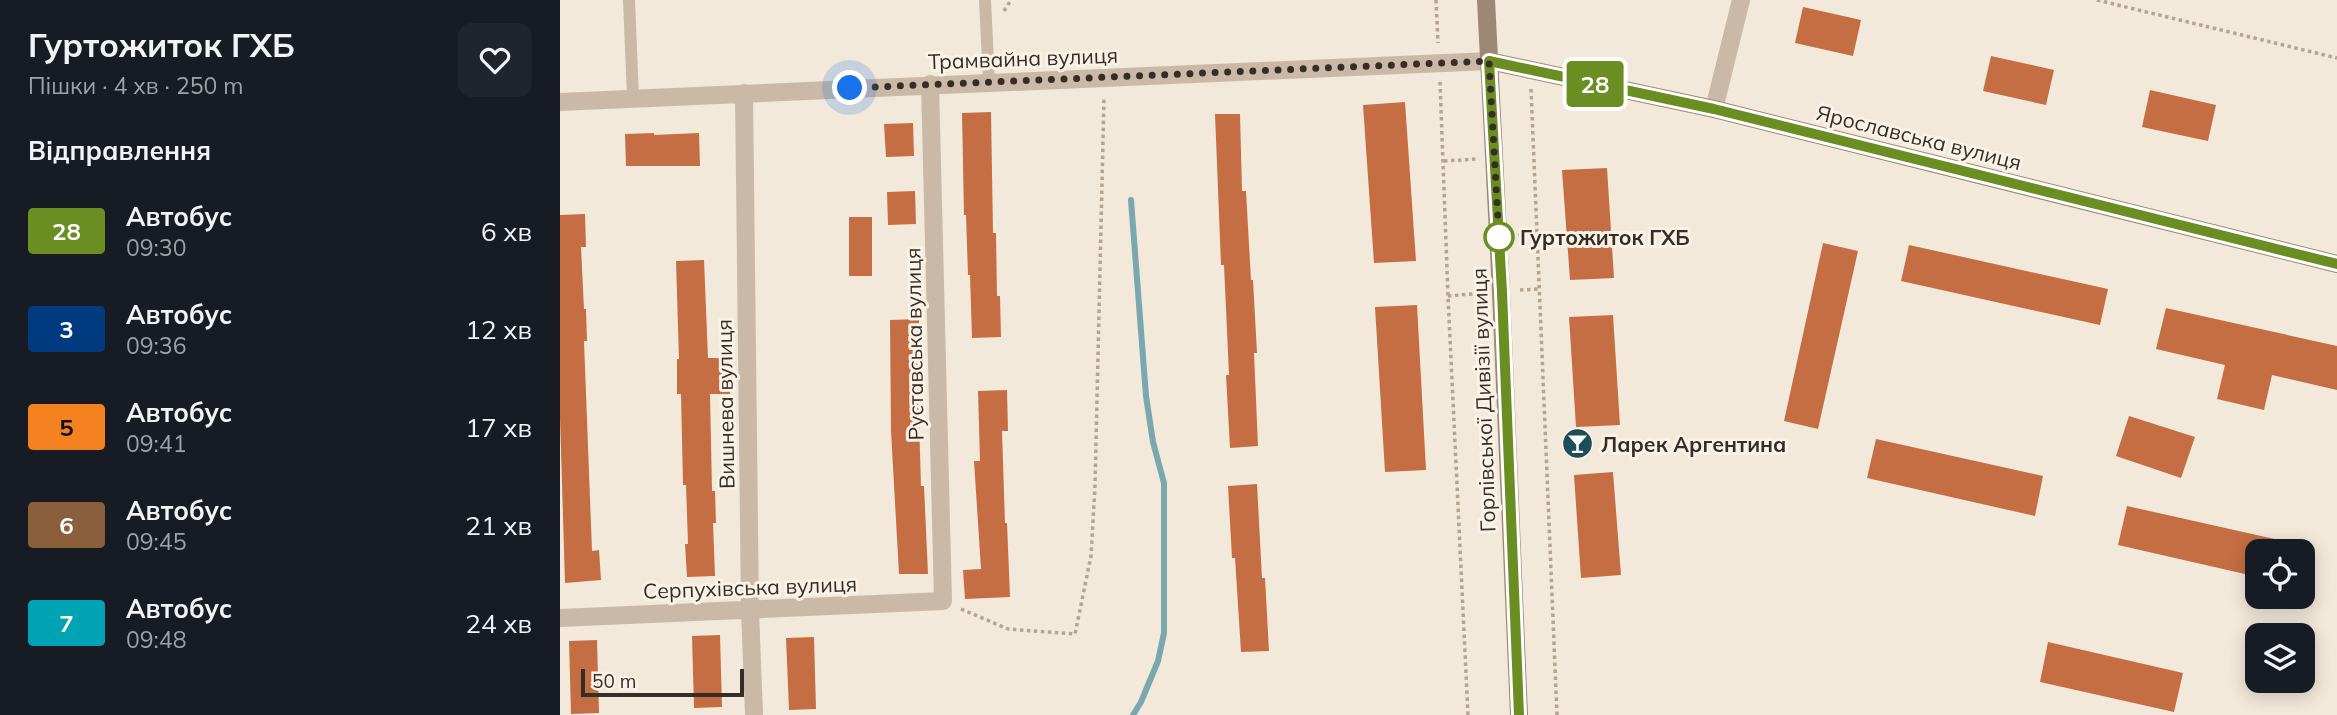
<!DOCTYPE html>
<html lang="uk">
<meta charset="utf-8">
<style>
:root{--surface:#171b24;--page:#20242c;--text:#f1f3f6;--muted:#9ea1a6}
body{margin:0;font-family:Mulish,sans-serif;background:var(--page);color:var(--text);height:100vh;display:flex;flex-direction:column;font-size:26px;white-space:nowrap}
*{box-sizing:border-box;margin:0}
p{font-size:23px;color:var(--muted)}
.icon{flex:none;width:38px;height:38px;fill:none;stroke:currentColor;stroke-width:2;stroke-linecap:round;stroke-linejoin:round}
.map{position:relative;flex:1;overflow:hidden}
.drawer{display:flex;flex-direction:column;background:var(--surface);width:560px}
.drawer>*{flex:none}
.badge{padding:0 14px;border-radius:5px;font-size:24px;line-height:46px}
.fabs{position:absolute;left:1685px;top:539px;display:grid;gap:14px}
.fabs a{display:grid;place-items:center;width:70px;height:70px;border-radius:14px;background:var(--surface);box-shadow:0 4px 18px #0003;font-size:35px}
.scale{position:absolute;left:21px;bottom:18px;width:163px;box-sizing:border-box;padding-left:7px;border:4px solid #362d27;border-top:0;font-size:19px;line-height:24px;white-space:nowrap;color:#362d27;-webkit-text-stroke:5px #f9f2e6;paint-order:stroke}
.you{position:absolute;width:35px;height:35px;margin:-18px;border:5px solid #fff;border-radius:50%;background:#1a73e8;box-shadow:0 0 0 10px #1a73e833}
.map>.badge{position:absolute;translate:-50% -50%;box-shadow:0 0 0 4px #fff}
h2{padding:0 28px;font-size:26px;line-height:63px}
.round{display:grid;place-items:center;flex:none;width:74px;height:74px;border-radius:14px;background:var(--page)}
.overview{display:flex;align-items:center;justify-content:space-between;height:119px;padding:0 28px}
h1{font-size:33px;font-weight:700;line-height:52px}
ul{padding:0;list-style:none}
li{display:flex;align-items:center;gap:21px;height:98px;padding:0 28px}
li div{flex:1}
li b{display:block;font-size:26px}
li em{font-style:normal}
li .badge{min-width:77px;font-weight:700;text-align:center}
main{display:flex;flex:1;min-height:0}
.map>svg:first-child{display:block}
.lines{fill:none;stroke-linecap:round;stroke-linejoin:round}
.stream{stroke:#79a8af;stroke-width:6}
.building{fill:#c66e43}
.path{stroke:#b5a490;stroke-width:3.5;stroke-dasharray:3.5 3.5;stroke-linecap:butt}
.lane{stroke:#cab9a6;stroke-width:12}
.street{stroke:#cab9a6;stroke-width:18}
.secondary{stroke:#9d8877;stroke-width:18}
.line-casing{stroke:#fff;stroke-width:16}
.line{stroke:#6b8e23;stroke-width:10}
.walk{stroke:#362d27;stroke-width:7;stroke-dasharray:0 12.6}
.stop-dot{fill:#fff;stroke:#6b8e23;stroke-width:3.5}
.labels{text-anchor:middle;dominant-baseline:central;stroke-width:6;stroke-linejoin:round;paint-order:stroke}
.street-label{font-size:21px;fill:#362d27;stroke:#f9f2e6}
.stop-label{font-size:21px;font-weight:bold;fill:#362d27;stroke:#f9f2e6;text-anchor:start}
.poi-label{font-size:21px;font-weight:bold;fill:#362d27;stroke:#f9f2e6;text-anchor:start}
</style>
<main>
<section class="drawer">
<div class="overview"><div><h1>Гуртожиток ГХБ</h1><p>Пішки · 4 хв · 250 m</p></div><a class="round"><svg class="icon" aria-label="heart" viewBox="0 0 24 24"><path d="M12 20l-8-8c-3-5 5-10 8-4 3-6 11-1 8 4z"/></svg></a></div>
<h2>Відправлення</h2>
<ul>
<li><span class="badge" style="background:#6b8e23;color:#fff">28</span><div><b>Автобус</b><p>09:30</p></div><em>6 хв</em></li>
<li><span class="badge" style="background:#003b80;color:#fff">3</span><div><b>Автобус</b><p>09:36</p></div><em>12 хв</em></li>
<li><span class="badge" style="background:#f58220;color:#111">5</span><div><b>Автобус</b><p>09:41</p></div><em>17 хв</em></li>
<li><span class="badge" style="background:#8b5e3c;color:#fff">6</span><div><b>Автобус</b><p>09:45</p></div><em>21 хв</em></li>
<li><span class="badge" style="background:#00a3b4;color:#fff">7</span><div><b>Автобус</b><p>09:48</p></div><em>24 хв</em></li>
</ul>
</section>
<div class="map">
<svg width="1777" height="715" viewBox="0 0 1777 715">
<rect width="100%" height="100%" fill="#f2e9da"/>
<g class="lines">
<path class="stream" d="M571 200 586 396 593 442 604 483V633L598 661 581 702 573 715"/>
</g>
<path class="building" d="M1243 7 1301 20 1293 56 1235 43Z
M1431 56 1494 70 1486 105 1423 91Z
M1590 90 1656 105 1648 141 1582 127Z
M845 102 856 261 814 263 803 105Z
M431 112 433 233H436L437 296H440L441 337 412 338 410 275H408L406 215H404L402 113Z
M655 114H680L682 191H686L691 280H693L697 353H694L698 446 670 448 666 375H669L664 265H661Z
M353 123 354 156 326 157 324 124Z
M94 133V135L139 133 140 166H66L65 134Z
M1047 168 1054 278 1010 280 1002 170Z
M355 191 356 224 328 225 327 192Z
M25 214 26 247H21L24 309H26L27 341H24L32 551 39 550 41 580 5 583 0 418V215Z
M289 217H312V276H289Z
M1263 243 1298 251 1258 429 1224 421Z
M1349 245 1548 289 1540 325 1341 281Z
M144 260 148 358H170V394H150L152 491H155L156 523H153L155 576 127 577 125 544H128L126 485H123L121 394H117V359H119L116 261Z
M857 305 866 470 825 472 815 307Z
M1606 308 1777 346V390L1712 375 1704 410 1657 399 1665 365 1596 349Z
M1053 315 1060 425 1016 427 1009 317Z
M359 319 360 351H357L361 486H364L368 574H339L331 431 330 320Z
M447 390 448 431H442L445 523H447L450 597 405 599 403 570 421 569 414 461H420L418 391Z
M1569 416 1635 437 1621 478 1556 456Z
M1316 439 1483 476 1475 516 1307 478Z
M1053 472 1061 575 1021 578 1014 475Z
M697 484 702 578H705L709 651 681 652 675 558H672L668 486Z
M1567 506 1737 544 1736 551H1698V577L1558 545Z
M160 635 162 707 134 708 132 636Z
M254 637 256 709 229 710 226 638Z
M37 640 39 713 11 714 9 641Z
M1488 642 1623 673 1614 712 1480 682Z"/>
<g class="lines">
<path class="path" d="M876 0 878 43
M1537 0 1777 58
M444 11 451 0
M880 82 888 296 908 715
M971 89 997 715
M884 161 917 159
M958 235 976 233
M960 290 979 289
M888 296 924 293
M401 609 448 629 515 634 531 556 535 486 544 97"/>
<path class="lane" d="M69 0 73 98
M425 0 429 82"/>
<path class="street" d="M184 93 190 610 194 715
M0 102 929 61
M1154 109 1181 0
M0 618 383 601 370 84"/>
<path class="secondary" d="M926 0 941 292 959 715
M929 61 1154 109 1777 264"/>
</g>
<g class="lines">
<defs>
<path id="line" d="M959 715 942 292 929 61 1154 109 1777 264"/>
</defs>
<use href="#line" class="line-casing"/>
<use href="#line" class="line"/>
<path class="walk" d="M290 88 929 61 939 237"/>
</g>
<defs>
<symbol id="bar-disc" viewBox="-11 -11 22 22"><circle r="9.5" fill="#1c4e57" stroke="#f9f2e6"/><path d="M-6-5H6L.8 .8V4.5H3.5V6h-7V4.5H-.8V.8Z" fill="#fff"/></symbol>
</defs>
<g fill-rule="evenodd">
<use href="#bar-disc" x="1000" y="426" width="35" height="35"/>
</g>
<circle class="stop-dot" cx="939" cy="237" r="14"/>
<g class="labels">
<g class="street-label">
<text transform="translate(463 58) rotate(-2)">Трамвайна вулиця</text>
<text transform="translate(1359 137) rotate(14)">Ярославська вулиця</text>
<text transform="translate(354 344) rotate(-91)">Руставська вулиця</text>
<text transform="translate(923 400) rotate(-92)">Горлівської Дивізії вулиця</text>
<text transform="translate(165 404) rotate(-91)">Вишнева вулиця</text>
<text transform="translate(190 587) rotate(-2)">Серпухівська вулиця</text>
</g>
<g class="stop-label">
<text x="960" y="237">Гуртожиток ГХБ</text>
</g>
<g class="poi-label">
<text x="1041" y="444">Ларек Аргентина</text>
</g>
</g>
</svg>
<div class="fabs">
<a><svg class="icon" aria-label="locate" viewBox="0 0 24 24"><circle cx="12" cy="12" r="6"/><path d="M12 2v4M12 18v4M2 12h4M18 12h4"/></svg></a>
<a><svg class="icon" aria-label="layers" viewBox="0 0 24 24"><path d="M12 4l9 5-9 5-9-5zM3 14l9 5 9-5"/></svg></a>
</div>
<div class="scale">50 m</div>
<div class="you" style="left:290px;top:88px"></div>
<b class="badge" style="left:1035px;top:84px;background:#6b8e23;color:#fff">28</b>
</div>
</main>
